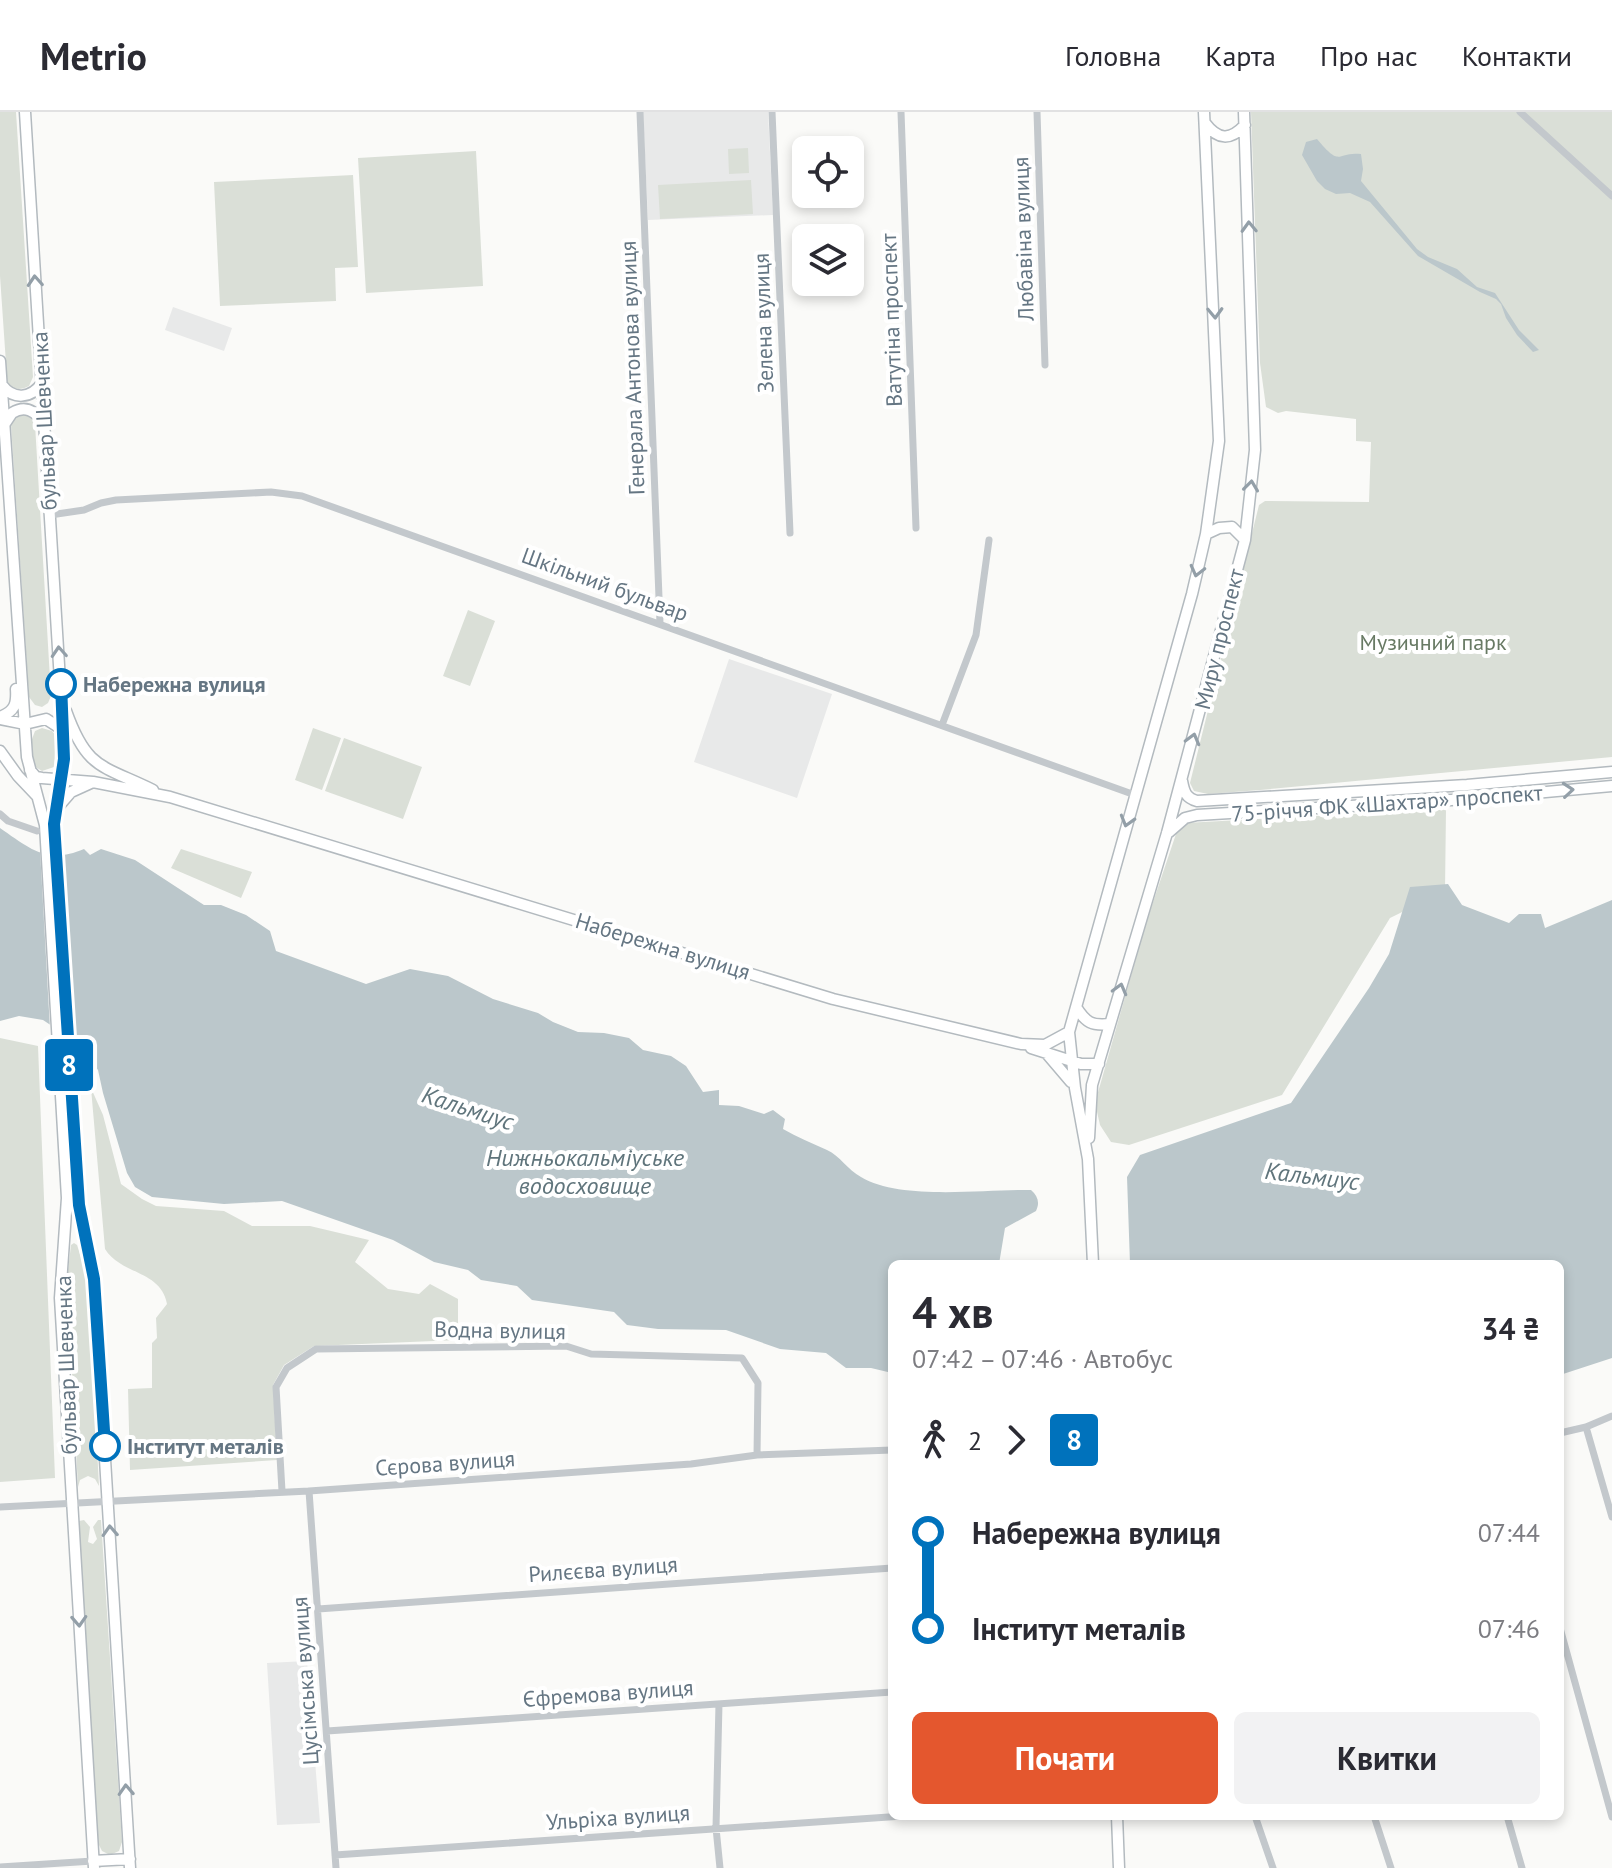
<!DOCTYPE html>
<html lang="uk">
<meta charset="utf-8">
<style>
:root{--surface:#fff;--page:#f2f2f3;--text:#2b2b33;--muted:#7c7c81;--line:#e1e1e2;--accent:#e4572e}
body{margin:0;font-family:"PT Sans",sans-serif;background:var(--page);color:var(--text);height:100vh;display:flex;flex-direction:column;font-size:30px;white-space:nowrap}
*{box-sizing:border-box;margin:0}
p{font-size:26px;color:var(--muted)}
.icon{flex:none;width:44px;height:44px;fill:none;stroke:currentColor;stroke-width:2;stroke-linecap:round;stroke-linejoin:round}
.map{position:relative;flex:1;overflow:hidden}
.panel{position:absolute;left:888px;top:1148px;width:676px;height:560px;display:flex;flex-direction:column;background:var(--surface);border-radius:12px;box-shadow:0 4px 12px #0003}
.panel>*{flex:none}
.badge{padding:0 16px;border-radius:6px;font-size:28px;line-height:52px}
.fabs{position:absolute;left:792px;top:24px;display:grid;gap:16px}
.fabs a{display:grid;place-items:center;width:72px;height:72px;border-radius:12px;background:var(--surface);box-shadow:0 4px 12px #0003;font-size:40px}
.map>.badge{position:absolute;translate:-50% -50%;box-shadow:0 0 0 4px #fff}
.legs{display:flex;align-items:center;gap:12px;height:88px;padding:0 24px;font-size:26px}
.legs p{margin-inline-start:auto}
.head{display:flex;align-items:center;justify-content:space-between;height:136px;padding:0 24px}
h1{font-size:44px;font-weight:700;line-height:60px}
.action{display:flex;gap:16px;margin-top:auto;padding:16px 24px}
.action a{flex:1;height:92px;border-radius:12px;background:var(--accent);color:#fff;font-size:32px;font-weight:700;line-height:92px;text-align:center}
.action a+a{background:var(--page);color:var(--text)}
ul{padding:0 24px;list-style:none}
li{display:flex;align-items:center;gap:28px;height:96px;font-size:30px}
li i{display:grid;place-items:center;width:12px;height:100%;margin:0 10px;background:currentColor}
li i::after{content:'';width:20px;height:20px;margin:-10px;border:6px solid;border-radius:50%;background:var(--surface)}
li p{margin-inline-start:auto}
li:first-child i{background:linear-gradient(#0000 50%,currentColor 0)}
li:last-child i{background:linear-gradient(currentColor 50%,#0000 0)}
header{display:flex;align-items:center;gap:48px;box-sizing:border-box;height:112px;padding:0 40px;background:var(--surface);border-bottom:2px solid var(--line)}
header strong{font-size:38px}
nav{display:flex;gap:44px;margin-inline-start:auto;font-size:28px}
.map>svg:first-child{display:block}
.built{fill:#e8e9e9}
.green{fill:#dadfd7}
.water{fill:#bbc7cb}
.pier{fill:#fafaf8}
.lines{fill:none;stroke-linecap:round;stroke-linejoin:round}
.secondary-casing{stroke:#b3babf;stroke-width:13}
.street{stroke:#c3c8cc;stroke-width:7}
.secondary{stroke:#fff;stroke-width:10}
.oneway{stroke:#939fa8}
.line-1-casing{stroke:#fff;stroke-width:18}
.line-1{stroke:#0072bc;stroke-width:12}
.stop-1-dot{fill:#fff;stroke:#0072bc;stroke-width:4}
.labels{text-anchor:middle;dominant-baseline:central;stroke-width:8;stroke-linejoin:round;paint-order:stroke}
.street-label{font-size:22px;fill:#657683;stroke:#fff}
.park-label{font-size:22px;fill:#687a64;stroke:#fff}
.stop-label{font-size:22px;font-weight:bold;fill:#657683;stroke:#fff;text-anchor:start}
.water-label{font-size:24px;font-style:italic;fill:#60757c;stroke:#fff}
</style>
<header>
<strong>Metrio</strong>
<nav><a>Головна</a><a>Карта</a><a>Про нас</a><a>Контакти</a></nav>
</header>
<div class="map">
<svg width="1612" height="1756" viewBox="0 0 1612 1756">
<rect width="100%" height="100%" fill="#fafaf8"/>
<path class="built" d="M643 0H768L773 103 648 108Z
M173 195 232 216 224 239 165 218Z
M729 547 832 582 797 686 694 650Z
M307 1549 320 1711 277 1713 267 1551Z"/>
<path class="green" d="M0 0H16L33 265 29 274C21 278 15 278 8 273L7 266 0 164Z
M1251 0H1612V645L1260 678 1208 682 1194 679 1190 671 1259 393 1265 389 1369 390 1371 330 1356 329V307L1286 299 1278 301 1266 295 1260 251Z
M748 36 749 61 729 62 728 37Z
M476 39 483 174 366 181 358 46Z
M353 63 358 155 335 156 336 189 220 194 214 70Z
M751 68 753 102 660 107 658 73Z
M22 302 29 303 35 312 51 584 48 591 42 595 35 593 29 585 11 313 17 304Z
M468 498 495 509 470 574 443 564Z
M42 616 52 619 56 624 54 655 42 659 34 654 31 630 35 619Z
M313 616 341 626 322 678 295 668Z
M344 626 422 655 403 707 325 679Z
M1446 697 1445 779 1390 806 1282 983 1129 1033 1111 1030 1100 1013 1095 991 1146 811 1178 716 1185 711Z
M181 737 252 760 241 786 171 756Z
M0 926 38 934 55 1366 0 1370Z
M91 976 103 1003 121 1072 142 1087 156 1094 224 1099 252 1114H310L369 1128 355 1150 388 1177 419 1182 430 1172 458 1187V1228L314 1234 284 1253 273 1273 277 1348 130 1358 128 1277 152 1276V1231L157 1226 156 1206 167 1192C161 1158 121 1163 105 1137Z
M74 1131 77 1133 88 1167 99 1374 95 1367 88 1364 80 1368 78 1375 67 1167 71 1133Z
M84 1408 90 1415 88 1430 93 1432 97 1427 93 1415 98 1408H101L122 1730 119 1739 110 1743 102 1739 98 1731 79 1409Z"/>
<path class="water" d="M1317 27C1342 57 1336 39 1361 42L1363 57 1361 69 1417 137 1428 145 1457 157 1477 175 1495 181 1519 218 1539 238 1533 240 1517 223 1506 206 1501 192 1496 187 1480 180 1418 144 1370 90 1350 81 1336 82 1325 77 1317 69 1302 43 1306 30Z
M0 716C29 736 47 753 84 737L90 743 101 737 135 748 204 793H221L246 803 270 819 276 839 366 872 410 857 448 864 493 887 538 901 553 910 578 920 604 921 629 926 643 938 671 944 686 954 703 980 719 978V993L739 994 764 1002 773 998 785 1007 783 1017C797 1025 812 1031 827 1038 840 1044 848 1058 861 1065 901 1089 984 1077 1031 1078 1038 1084 1040 1091 1036 1099L1005 1116 999 1152H892V1261L871 1256H846L826 1241 780 1237 726 1218 658 1217 627 1213 614 1200 532 1188 517 1174 481 1168 468 1158 434 1150 393 1128 282 1089 224 1092 152 1085 135 1075 127 1061 103 981 98 958 79 932 43 908 19 904 0 909Z
M1448 772 1462 793 1509 811 1519 802H1541L1545 816 1612 788V1246L1560 1263V1152H1130L1127 1065 1140 1043 1291 991 1369 876 1389 842 1410 775Z"/>
<path class="pier" d="M40 738H64L76 935 50 917Z"/>
<g class="lines">
<defs>
<path id="secondary" d="M25 0 63 618 64 647 54 712 79 1093 94 1167 130 1756
M1205 11C1218 28 1230 29 1245 13
M0 249 27 645 45 713 67 1086 60 1186 94 1756
M2 273C13 288 31 287 42 271
M4 313 12 301C25 293 35 299 43 310
M1206 422 1219 416 1232 415 1245 428
M66 599C87 658 102 653 153 678
M0 605C15 599 17 592 16 577
M0 607 25 612 46 607 63 618
M0 639 18 664 37 684
M30 658 36 665 42 666 93 670 170 685 833 887 1021 932 1045 933 1069 920
M1182 669C1184 680 1186 686 1197 689L1467 673 1612 660
M58 695 71 680 93 670
M1169 720 1185 706 1197 703 1468 687 1612 674
M1076 895C1086 911 1092 914 1110 912
M1031 936 1081 952H1099
M1048 943 1071 970
M1089 1026 1092 973 1167 721 1245 428 1255 338 1244 0
M1093 1152 1088 1047 1075 976 1069 920 1192 482 1206 422 1219 329 1204 0
M1117 1704 1119 1756
M93 1749 130 1747"/>
</defs>
<use href="#secondary" class="secondary-casing"/>
<path class="street" d="M640 0 660 511
M772 0 790 421
M901 0 916 416
M1037 0 1045 253
M1520 0 1612 84
M50 403 84 398 101 391 116 388 271 380 302 384 1135 683
M942 613 976 523 989 428
M0 702 8 709 37 719
M1586 1315 1612 1405
M1560 1321 1586 1315 1612 1304
M282 1379 276 1275 287 1256 316 1237 566 1234 591 1242 742 1246 758 1271 757 1343
M309 1379 336 1756
M0 1395 309 1379 691 1352 757 1343 892 1338
M318 1497 892 1456
M1560 1516 1612 1705
M719 1592 716 1716 720 1756
M327 1619 892 1580
M1255 1704 1273 1756
M1374 1704 1391 1756
M1507 1704 1522 1756
M335 1743 903 1704
M0 1755 93 1749"/>
<use href="#secondary" class="secondary"/>
</g>
<defs><path id="oneway-chevron" d="M-2-3.5L2.5 0L-2 3.5" fill="none" stroke-width="1.6" stroke-linecap="round" stroke-linejoin="round" transform="scale(2)"/></defs>
<g class="oneway">
<use href="#oneway-chevron" transform="translate(1249 115) rotate(-92)"/>
<use href="#oneway-chevron" transform="translate(35 169) rotate(-94)"/>
<use href="#oneway-chevron" transform="translate(1215 201) rotate(88)"/>
<use href="#oneway-chevron" transform="translate(1251 374) rotate(-83)"/>
<use href="#oneway-chevron" transform="translate(1197 459) rotate(104)"/>
<use href="#oneway-chevron" transform="translate(59 540) rotate(-94)"/>
<use href="#oneway-chevron" transform="translate(1193 627) rotate(-75)"/>
<use href="#oneway-chevron" transform="translate(1568 678) rotate(-5)"/>
<use href="#oneway-chevron" transform="translate(1127 709) rotate(106)"/>
<use href="#oneway-chevron" transform="translate(1120 877) rotate(-75)"/>
<use href="#oneway-chevron" transform="translate(110 1419) rotate(-93)"/>
<use href="#oneway-chevron" transform="translate(79 1509) rotate(87)"/>
<use href="#oneway-chevron" transform="translate(126 1678) rotate(-93)"/>
</g>
<g class="lines">
<defs>
<path id="line-1" d="M61 572 64 647 54 712 79 1093 94 1167 105 1334"/>
</defs>
<use href="#line-1" class="line-1-casing"/>
<use href="#line-1" class="line-1"/>
</g>
<g class="stop-1-dot">
<circle cx="61" cy="572" r="14"/>
<circle cx="105" cy="1334" r="14"/>
</g>
<g class="labels">
<g class="street-label">
<text transform="translate(1023 127) rotate(-92)">Любавіна вулиця</text>
<text transform="translate(891 208) rotate(-92)">Ватутіна проспект</text>
<text transform="translate(763 211) rotate(-92)">Зелена вулиця</text>
<text transform="translate(632 256) rotate(-92)">Генерала Антонова вулиця</text>
<text transform="translate(44 309) rotate(-93)">бульвар Шевченка</text>
<text transform="translate(605 472) rotate(20)">Шкільний бульвар</text>
<text transform="translate(1219 527) rotate(-76)">Миру проспект</text>
<text transform="translate(1387 691) rotate(-4)">75-річчя ФК «Шахтар» проспект</text>
<text transform="translate(663 834) rotate(17)">Набережна вулиця</text>
<text transform="translate(500 1218) rotate(1)">Водна вулиця</text>
<text transform="translate(66 1253) rotate(-92)">бульвар Шевченка</text>
<text transform="translate(445 1351) rotate(-4)">Сєрова вулиця</text>
<text transform="translate(603 1457) rotate(-4)">Рилєєва вулиця</text>
<text transform="translate(305 1569) rotate(-94)">Цусімська вулиця</text>
<text transform="translate(608 1581) rotate(-4)">Єфремова вулиця</text>
<text transform="translate(618 1705) rotate(-4)">Ульріха вулиця</text>
</g>
<g class="park-label">
<text x="1433" y="530">Музичний парк</text>
</g>
<g class="stop-label">
<text x="83" y="572">Набережна вулиця</text>
<text x="127" y="1334">Інститут металів</text>
</g>
<g class="water-label">
<text transform="translate(468 996) rotate(18)">Кальмиус</text>
<text x="585" y="1045">Нижньокальміуське<tspan x="585" dy="28">водосховище</tspan></text>
<text transform="translate(1312 1064) rotate(7)">Кальмиус</text>
</g>
</g>
</svg>
<div class="fabs">
<a><svg class="icon" aria-label="locate" viewBox="0 0 24 24"><circle cx="12" cy="12" r="6"/><path d="M12 2v4M12 18v4M2 12h4M18 12h4"/></svg></a>
<a><svg class="icon" aria-label="layers" viewBox="0 0 24 24"><path d="M12 4l9 5-9 5-9-5zM3 14l9 5 9-5"/></svg></a>
</div>
<b class="badge" style="left:69px;top:953px;background:#0072bc;color:#fff">8</b>
<section class="panel">
<div class="head"><div><h1>4 хв</h1><p>07:42 – 07:46 · Автобус</p></div><b>34 ₴</b></div>
<div class="legs"><svg class="icon" aria-label="walk" viewBox="0 0 24 24"><circle cx="13" cy="4" r="2"/><path d="M13 8l-2 6 4 7M11 14l-3 7M7 12l3-4h3l4 4"/></svg>2<svg class="icon" aria-label="forward" viewBox="0 0 24 24"><path d="M9 5l7 7-7 7"/></svg><b class="badge" style="background:#0072bc;color:#fff">8</b></div>
<ul>
<li><i style="color:#0072bc"></i><b>Набережна вулиця</b><p>07:44</p></li>
<li><i style="color:#0072bc"></i><b>Інститут металів</b><p>07:46</p></li>
</ul>
<div class="action"><a>Почати</a><a>Квитки</a></div>
</section>
</div>
